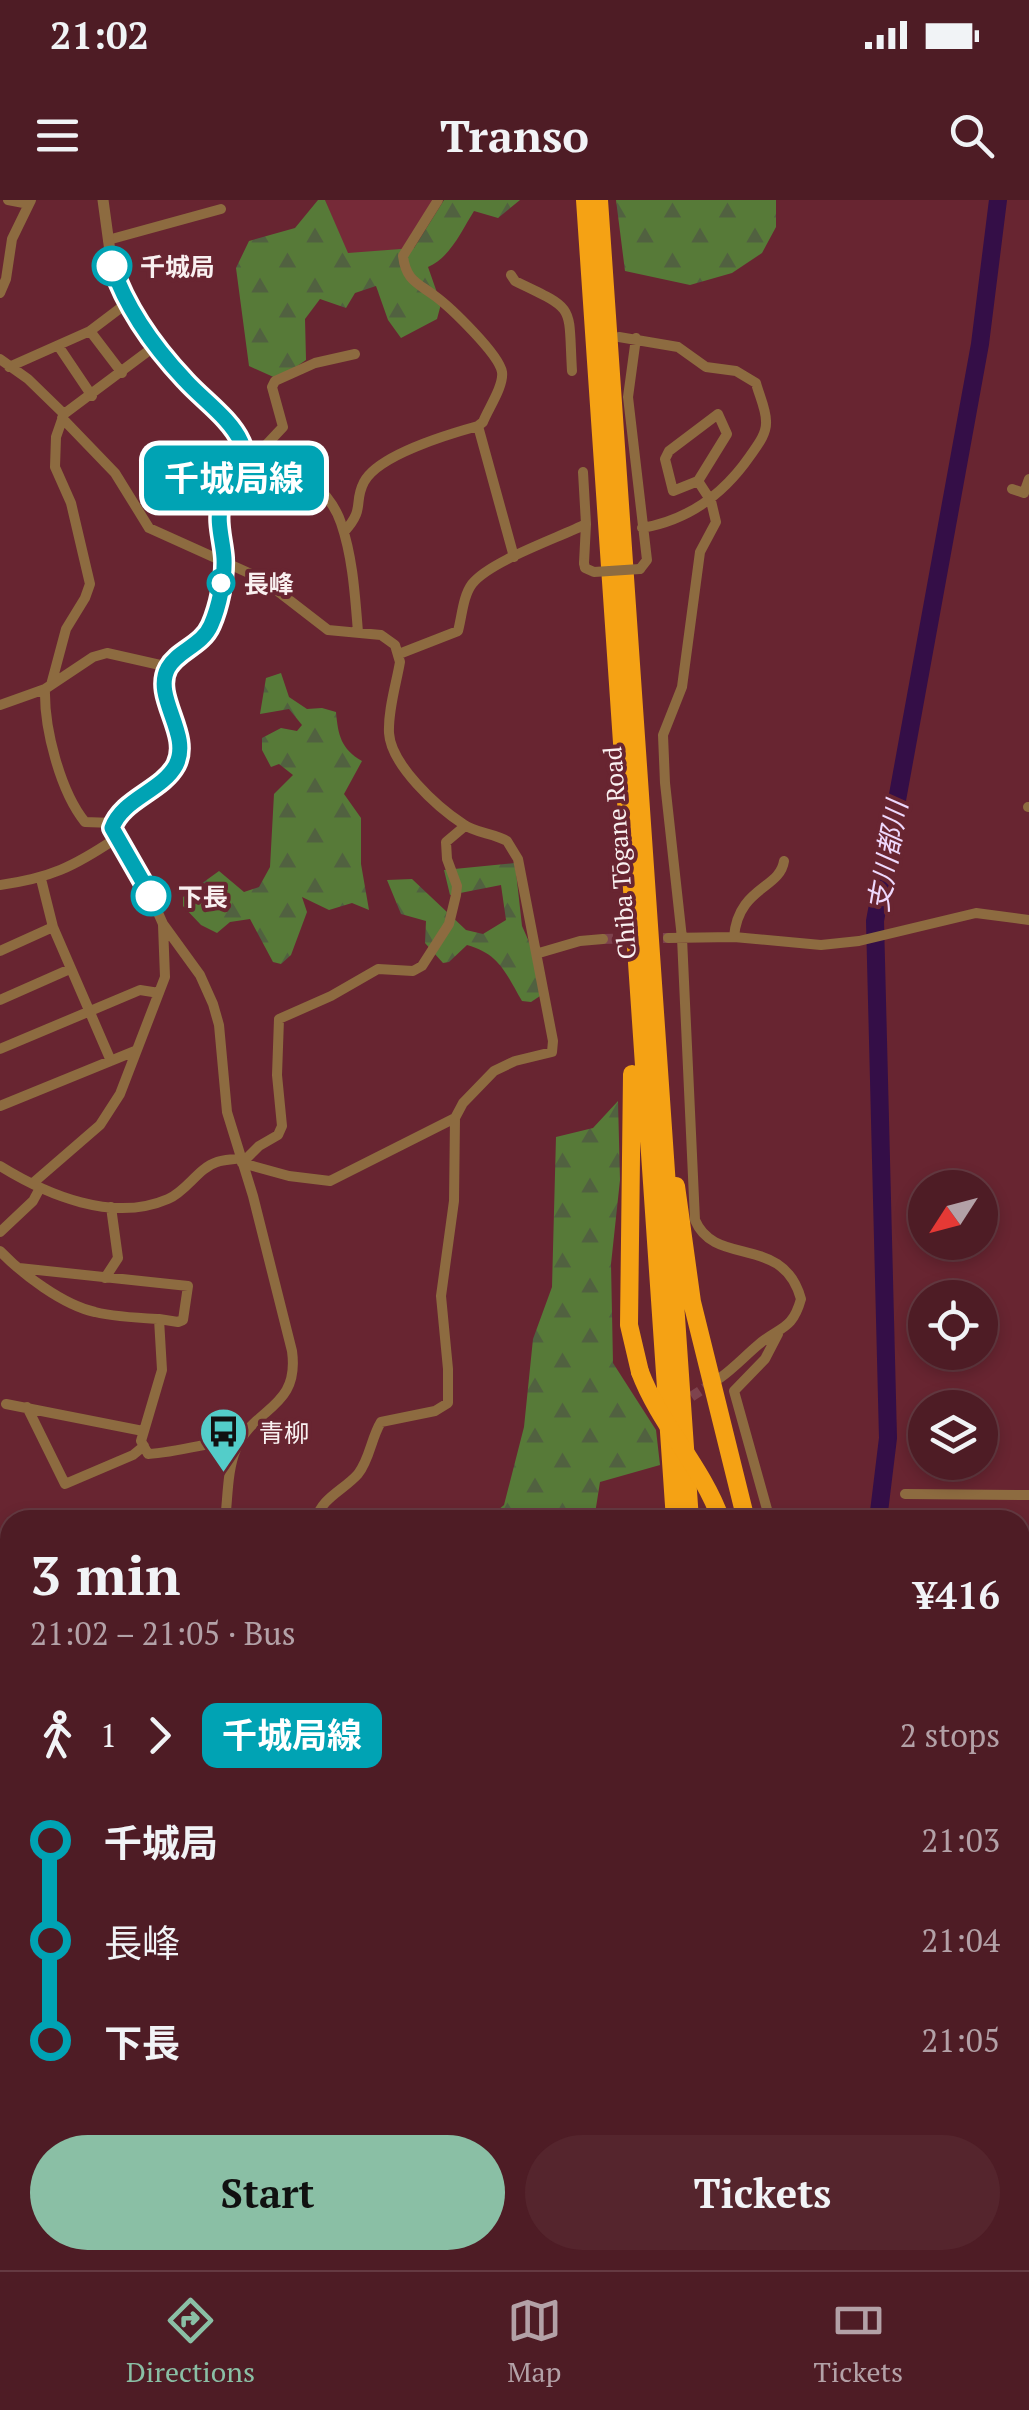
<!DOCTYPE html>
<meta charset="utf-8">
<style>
:root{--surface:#4e1c25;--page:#55252d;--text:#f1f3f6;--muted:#b3a1a7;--line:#653a42;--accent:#8abfa5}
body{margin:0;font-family:"PT Serif","Noto Sans JP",serif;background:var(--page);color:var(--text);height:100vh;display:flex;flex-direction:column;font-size:38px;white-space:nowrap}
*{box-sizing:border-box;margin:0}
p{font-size:32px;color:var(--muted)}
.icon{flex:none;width:55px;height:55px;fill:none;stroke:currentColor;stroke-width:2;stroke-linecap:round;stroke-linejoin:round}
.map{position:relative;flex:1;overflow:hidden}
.drawer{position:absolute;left:0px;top:1310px;width:1030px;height:760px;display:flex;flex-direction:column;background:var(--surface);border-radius:30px 30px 0 0;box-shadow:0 5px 15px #0003,0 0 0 2px var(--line)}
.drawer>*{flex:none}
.badge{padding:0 20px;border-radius:15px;font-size:35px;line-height:65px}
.needle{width:65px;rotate:234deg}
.tools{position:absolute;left:908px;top:970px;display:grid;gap:20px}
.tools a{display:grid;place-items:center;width:90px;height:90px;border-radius:50%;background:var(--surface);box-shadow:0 5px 15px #0003,0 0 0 2px var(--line);font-size:50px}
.map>.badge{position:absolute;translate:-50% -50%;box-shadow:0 0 0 5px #fff}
.legs{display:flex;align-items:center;gap:15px;height:110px;padding:0 30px;font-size:32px}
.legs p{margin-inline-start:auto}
.summary{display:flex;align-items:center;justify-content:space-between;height:170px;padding:0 30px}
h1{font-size:55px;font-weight:600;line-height:75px}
.button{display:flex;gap:20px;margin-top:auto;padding:20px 30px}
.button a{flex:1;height:115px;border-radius:60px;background:var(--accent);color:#111;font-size:40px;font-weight:600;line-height:115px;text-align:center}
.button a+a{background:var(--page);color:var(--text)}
ul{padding:0 30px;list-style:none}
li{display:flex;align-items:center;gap:35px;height:100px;font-size:38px}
li i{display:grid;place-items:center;width:15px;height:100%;margin:0 12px;background:currentColor}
li i::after{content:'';width:25px;height:25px;margin:-12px;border:8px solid;border-radius:50%;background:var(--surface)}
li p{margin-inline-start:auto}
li:first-child i{background:linear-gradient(#0000 50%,currentColor 0)}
li:last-child i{background:linear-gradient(currentColor 50%,#0000 0)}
.status{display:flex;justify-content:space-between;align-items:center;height:70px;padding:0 50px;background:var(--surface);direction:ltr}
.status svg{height:28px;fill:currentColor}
header{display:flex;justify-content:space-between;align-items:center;height:130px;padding:0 30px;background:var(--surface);font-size:45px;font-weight:600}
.tab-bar{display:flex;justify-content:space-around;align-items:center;height:140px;border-top:2px solid var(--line);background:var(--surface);font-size:28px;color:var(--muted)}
.tab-bar a{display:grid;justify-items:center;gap:5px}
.tab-bar .selected{color:var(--accent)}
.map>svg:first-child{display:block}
.built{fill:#762a38}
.forest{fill:url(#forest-firs)}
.park{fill:url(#park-tufts)}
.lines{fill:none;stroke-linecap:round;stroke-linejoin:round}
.river{stroke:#340e47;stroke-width:18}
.minor-tunnel{stroke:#7e434e;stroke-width:10;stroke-dasharray:10 5;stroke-linecap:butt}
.minor{stroke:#8d6b40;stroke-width:10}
.tertiary{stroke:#8d6b40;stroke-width:11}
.trunk{stroke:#e69a20;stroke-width:15}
.motorway{stroke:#f5a214;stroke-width:18}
.minor-bridge{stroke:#8d6b40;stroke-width:10}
.motorway-bridge{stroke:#f5a214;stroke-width:18}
.line-1-casing{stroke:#fff;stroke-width:22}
.line-1{stroke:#00a3b4;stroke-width:15}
.stop-1-dot{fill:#fff;stroke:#00a3b4;stroke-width:5}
.labels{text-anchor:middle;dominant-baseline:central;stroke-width:8;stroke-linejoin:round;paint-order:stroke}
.stop-label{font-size:25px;font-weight:bold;fill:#f9f0f0;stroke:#682531;text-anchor:start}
.street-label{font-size:25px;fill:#f9f0f0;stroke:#682531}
.poi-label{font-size:25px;fill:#f9f0f0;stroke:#682531;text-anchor:start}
.water-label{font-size:28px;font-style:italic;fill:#eed8fc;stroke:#682531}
</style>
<div class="status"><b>21:02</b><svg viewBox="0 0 49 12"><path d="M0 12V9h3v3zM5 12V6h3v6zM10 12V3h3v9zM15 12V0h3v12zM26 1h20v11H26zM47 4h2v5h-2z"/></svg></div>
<header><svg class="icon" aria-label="menu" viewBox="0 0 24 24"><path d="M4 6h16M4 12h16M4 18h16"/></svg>Transo<svg class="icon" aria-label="search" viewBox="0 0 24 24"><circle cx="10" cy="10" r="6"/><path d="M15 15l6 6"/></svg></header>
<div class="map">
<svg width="1029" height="2070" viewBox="0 0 1029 2070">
<defs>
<pattern id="forest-firs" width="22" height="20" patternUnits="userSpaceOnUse" patternTransform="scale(2.5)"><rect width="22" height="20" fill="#577a38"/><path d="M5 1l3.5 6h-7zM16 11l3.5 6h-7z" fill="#516140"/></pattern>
<pattern id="park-tufts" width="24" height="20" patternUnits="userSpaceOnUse" patternTransform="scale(2.5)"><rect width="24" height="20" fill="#4d643a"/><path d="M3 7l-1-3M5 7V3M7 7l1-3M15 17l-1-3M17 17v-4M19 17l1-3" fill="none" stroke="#677a57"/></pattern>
</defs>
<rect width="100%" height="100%" fill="#682531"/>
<path class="built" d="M325 0H435L404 49 347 54Z"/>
<path class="forest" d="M318 0H325L348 53 414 48 444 0H520L498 18 474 11C462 30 450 58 428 67L441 104 437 119 401 138 388 120 376 86 355 93 346 108 320 99 305 119 306 160 278 179 249 166 236 68 249 41 295 28Z
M616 0H776V27L762 53 732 73 690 85 625 71Z
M281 473 289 497 307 509 322 508 336 512C338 535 341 549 362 561L344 594 361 618V664L369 710 352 703 329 710 302 697 307 712 291 755 281 764 273 762 250 719 230 722 217 733 201 725 183 706V697L219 671 244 692 259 687 270 667 274 594 293 575 279 564 271 567 262 550V538L281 528 297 531 302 525 289 509 260 514 266 478Z
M515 663 522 726 534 753 540 796 531 802 522 801C506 774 500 754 467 745L449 762 443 763 425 743 426 721 401 714 387 680 412 679 466 730 483 734 506 720 501 685 450 695 444 670Z
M618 901 620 980 611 1064 613 1163 656 1230 660 1265 600 1282 594 1320H486L504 1305 524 1227 533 1139 552 1087 556 937 593 928Z"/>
<path class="park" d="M1020 1556 1029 1558V1957L1020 1960Z
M610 2060H718L711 2070H610Z"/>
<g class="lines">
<path class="river" d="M878 1320 888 1238 875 721 980 144 998 0
M0 1891 10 1893
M537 2060 541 2070
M584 2070V2060"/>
<path class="minor-tunnel" d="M603 739 668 738
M679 1205 715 1181"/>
<path class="minor" d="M8 0 29 4
M108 40 221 9
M511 75 515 81C577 111 568 103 572 171
M0 93 6 79 12 39 31 0
M132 113 155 146 239 238 244 249V262L221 303 224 363 212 423 199 443 173 462 167 471 165 486 179 540 178 558 167 575 116 618 112 633 144 681 163 724 200 775 213 804 219 825 227 912 253 996 292 1151C300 1209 253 1207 236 1249 227 1270 228 1298 225 1320
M90 131 122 173
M619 137 678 147 706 167 736 171 756 183C759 195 766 209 766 221 767 234 757 246 750 256 723 295 689 320 642 328
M636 138 628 197 647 360 640 369
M59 147 92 196
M0 159 28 179 64 214
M9 167 90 131 127 103
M718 214 727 234 698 281 673 291 665 259 669 251Z
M62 218 115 273 149 328 262 379 328 430 381 435 395 445 400 462C396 485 388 510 389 533 391 565 437 607 463 624 475 633 493 633 507 641L518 659 553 841 552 852 515 861 494 871 463 903 455 918 454 1001 441 1096 448 1169V1203L435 1211 381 1222C371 1238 370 1259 358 1274 344 1290 321 1298 316 1320
M478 226 514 357
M253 259 283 227 272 187 275 181 315 163 355 154
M244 262C282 249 330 288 341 323 353 358 355 396 358 432
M583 272 586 324
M698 281 711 301 716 322 700 352 682 487 663 535 665 583 682 738 695 1020C715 1068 783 1033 801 1099 792 1131 780 1126 758 1145 745 1156 734 1168 720 1178
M1012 289 1024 293 1029 279
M344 332C366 308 353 303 364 282 378 255 449 234 478 226L483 222C488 209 504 186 502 172 499 154 450 107 435 96 418 83 406 81 403 56L438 0
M399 454 458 431C462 416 463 396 472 384 490 361 558 338 586 324L584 363
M51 485 66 429 85 398 90 384 71 303 55 267 56 237 64 214 155 146
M45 489C44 528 60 591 85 622L113 623
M0 505 45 489 93 457 107 453 169 467
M1028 607H1029
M41 679 53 727 111 861
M0 685C50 678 73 667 115 639
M734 737C738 687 780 689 784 661
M668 738 734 737 821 745 859 741 976 713 1029 720
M0 751 53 727
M539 753 580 741 603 739
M0 800 70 769
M0 849 140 790 159 793
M0 906 135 851
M455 918 330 981 289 976 242 963 259 946 278 935 282 926 277 875 279 819 331 796 378 769 413 771 422 766 449 724 456 695 457 686 447 659 446 642 465 626
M0 966C47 995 113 1023 168 999 187 991 198 968 217 962 225 959 233 960 240 958
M33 983 100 925 120 894 165 777 163 725
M0 1032 33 1001 40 988
M0 1051C22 1074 63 1105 95 1112 115 1117 138 1118 159 1119L162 1170 141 1241 148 1254C180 1252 210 1242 241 1239
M19 1068 188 1086 183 1120 178 1122 159 1119
M105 1078 118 1058 111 1007
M6 1204 143 1231
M27 1207 65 1284 133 1255 144 1246
M905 1294 1029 1295
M770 1320 734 1191 765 1159 778 1134
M1020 1353 1029 1356
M1020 1374 1029 1371
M1020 1382 1029 1387
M1020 1966 1029 1963
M137 2060 140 2070
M71 2070 90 2060"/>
<path class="tertiary" d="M103 0 112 66 132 113
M35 2070 38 2060"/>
<path class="trunk" d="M1020 1975 1029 1972
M1020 1988 1029 1985
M767 2070 792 2060
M798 2070 827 2060"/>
<path class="motorway" d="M585 0 675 1320
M599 0 690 1320
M632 874 629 1125 640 1172
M676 986 692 1102 746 1320
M1020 2043 1029 2040
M722 2070 727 2060
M908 2070 936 2060
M948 2070 974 2060
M993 2070 1029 2060"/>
<path class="minor-bridge" d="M584 363 585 368 594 372 640 369"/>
<path class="motorway-bridge" d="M640 1172C660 1225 702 1266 721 1320
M1020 2005 1029 2001
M1020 2028 1029 2025
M908 2060 935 2070
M777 2070 780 2060"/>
</g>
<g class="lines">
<defs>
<path id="line-1" d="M112 66C127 110 153 146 185 180 203 200 230 218 241 242 252 266 227 284 221 305 216 321 223 341 224 358 225 378 219 407 211 425 202 446 178 450 168 468 152 497 192 534 176 565 162 591 122 599 112 628L151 696"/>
</defs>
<use href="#line-1" class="line-1-casing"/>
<use href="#line-1" class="line-1"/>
</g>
<defs>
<symbol id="bus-pin" viewBox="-11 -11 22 30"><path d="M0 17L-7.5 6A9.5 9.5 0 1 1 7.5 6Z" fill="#53cdc9" stroke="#682531"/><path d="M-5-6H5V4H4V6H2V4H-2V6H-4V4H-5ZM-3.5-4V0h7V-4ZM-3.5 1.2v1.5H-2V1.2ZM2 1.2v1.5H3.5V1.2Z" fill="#111"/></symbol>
</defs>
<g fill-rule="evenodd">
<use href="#bus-pin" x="196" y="1204" width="55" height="75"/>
</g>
<g class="stop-1-dot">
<circle cx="112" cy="66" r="18"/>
<circle cx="221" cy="383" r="12"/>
<circle cx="151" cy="696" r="18"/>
</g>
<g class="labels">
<g class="stop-label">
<text x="140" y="66">千城局</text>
<text x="244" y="383">長峰</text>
<text x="178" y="696">下長</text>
</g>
<g class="street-label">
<text transform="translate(619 653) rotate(-94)">Chiba Tōgane Road</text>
</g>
<g class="poi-label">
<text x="259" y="1232">青柳</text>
</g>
<g class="water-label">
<text transform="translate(887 656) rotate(-80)">支川都川</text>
</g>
</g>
</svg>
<div class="tools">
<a><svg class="needle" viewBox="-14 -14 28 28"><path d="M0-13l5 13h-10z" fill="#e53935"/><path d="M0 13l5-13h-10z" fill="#b3a1a7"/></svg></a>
<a><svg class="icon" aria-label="locate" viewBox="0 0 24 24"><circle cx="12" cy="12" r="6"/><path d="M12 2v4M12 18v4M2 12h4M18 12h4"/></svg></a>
<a><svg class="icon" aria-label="layers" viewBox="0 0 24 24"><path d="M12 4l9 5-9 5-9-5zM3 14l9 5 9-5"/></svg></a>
</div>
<b class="badge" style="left:234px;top:278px;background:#00a3b4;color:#fff">千城局線</b>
<section class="drawer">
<div class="summary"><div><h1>3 min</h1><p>21:02 – 21:05 · Bus</p></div><b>¥416</b></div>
<div class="legs"><svg class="icon" aria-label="walk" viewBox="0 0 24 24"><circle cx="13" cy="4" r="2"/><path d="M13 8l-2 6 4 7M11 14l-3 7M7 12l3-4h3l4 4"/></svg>1<svg class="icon" aria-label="forward" viewBox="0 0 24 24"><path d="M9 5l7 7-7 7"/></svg><b class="badge" style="background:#00a3b4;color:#fff">千城局線</b><p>2 stops</p></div>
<ul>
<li><i style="color:#00a3b4"></i><b>千城局</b><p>21:03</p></li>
<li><i style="color:#00a3b4"></i><span>長峰</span><p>21:04</p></li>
<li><i style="color:#00a3b4"></i><b>下長</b><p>21:05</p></li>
</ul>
<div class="button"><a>Start</a><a>Tickets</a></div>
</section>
</div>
<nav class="tab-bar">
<a class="selected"><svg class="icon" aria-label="directions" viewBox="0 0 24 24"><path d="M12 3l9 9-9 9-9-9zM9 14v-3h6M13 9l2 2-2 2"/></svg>Directions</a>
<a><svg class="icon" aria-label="map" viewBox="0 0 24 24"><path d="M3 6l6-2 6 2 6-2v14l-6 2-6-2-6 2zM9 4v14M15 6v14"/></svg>Map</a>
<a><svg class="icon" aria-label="tickets" viewBox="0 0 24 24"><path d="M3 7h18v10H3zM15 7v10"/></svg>Tickets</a>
</nav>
